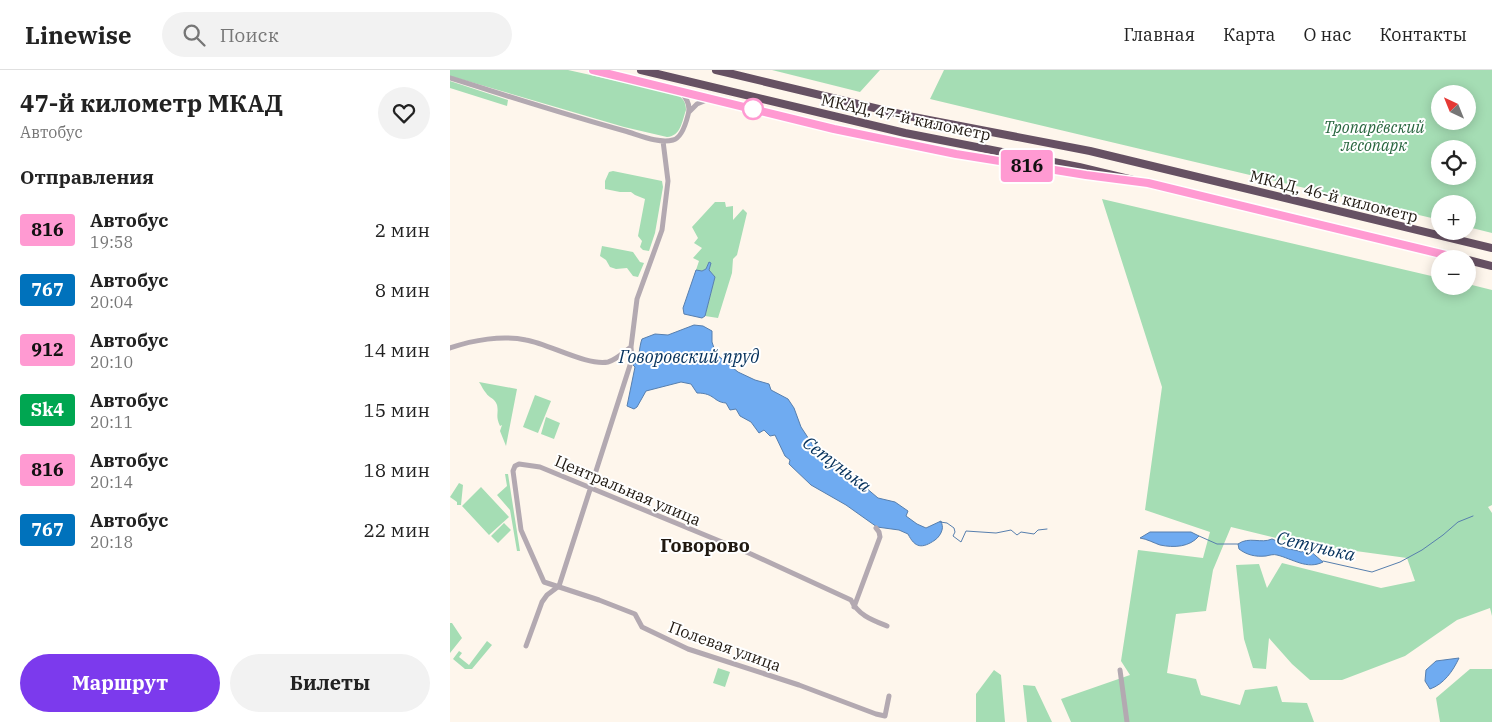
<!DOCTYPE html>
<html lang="ru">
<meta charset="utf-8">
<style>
:root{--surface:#fff;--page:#f2f2f2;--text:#222;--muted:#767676;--line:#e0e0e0;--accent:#7c3aed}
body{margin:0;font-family:"IBM Plex Serif",serif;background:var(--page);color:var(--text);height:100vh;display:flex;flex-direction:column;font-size:19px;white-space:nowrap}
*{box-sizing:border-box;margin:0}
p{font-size:16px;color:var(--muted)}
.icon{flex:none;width:28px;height:28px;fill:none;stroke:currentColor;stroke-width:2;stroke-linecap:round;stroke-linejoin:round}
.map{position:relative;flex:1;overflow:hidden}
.drawer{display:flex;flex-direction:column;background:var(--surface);width:450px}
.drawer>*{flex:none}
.badge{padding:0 10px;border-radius:4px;font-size:18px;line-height:32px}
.needle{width:32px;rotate:317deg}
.buttons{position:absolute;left:981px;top:15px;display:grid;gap:10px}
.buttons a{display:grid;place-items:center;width:45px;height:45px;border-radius:50%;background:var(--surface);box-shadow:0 2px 12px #0003;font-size:25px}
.map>.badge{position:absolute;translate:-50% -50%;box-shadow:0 0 0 2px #fff}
h2{padding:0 20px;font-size:19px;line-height:45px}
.round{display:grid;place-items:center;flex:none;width:52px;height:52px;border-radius:26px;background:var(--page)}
.headline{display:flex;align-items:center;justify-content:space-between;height:85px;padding:0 20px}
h1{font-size:24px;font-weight:700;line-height:38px}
.action{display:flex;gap:10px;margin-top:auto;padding:10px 20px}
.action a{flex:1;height:58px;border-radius:30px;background:var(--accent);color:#fff;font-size:20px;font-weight:700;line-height:58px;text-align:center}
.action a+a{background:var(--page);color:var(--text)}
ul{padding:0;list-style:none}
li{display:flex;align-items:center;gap:15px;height:60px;padding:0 20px}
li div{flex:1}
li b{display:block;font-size:19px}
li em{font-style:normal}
li .badge{min-width:55px;font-weight:700;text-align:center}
header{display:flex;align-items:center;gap:30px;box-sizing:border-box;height:70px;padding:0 25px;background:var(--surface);border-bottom:1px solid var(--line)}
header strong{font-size:24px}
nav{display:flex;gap:28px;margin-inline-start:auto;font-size:18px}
.search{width:350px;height:45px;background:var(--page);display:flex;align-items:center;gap:12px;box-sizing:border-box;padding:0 18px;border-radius:28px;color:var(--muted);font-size:19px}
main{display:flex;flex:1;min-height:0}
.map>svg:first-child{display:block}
.green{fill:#a5ddb4;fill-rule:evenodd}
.water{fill:#6fabf1;stroke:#577fae}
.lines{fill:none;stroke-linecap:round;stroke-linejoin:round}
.stream{stroke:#577fae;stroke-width:1}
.minor{stroke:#b3a9b1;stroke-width:5}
.major{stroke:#7b6877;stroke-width:6}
.highway{stroke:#665163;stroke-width:8}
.line-casing{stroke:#fff;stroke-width:11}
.line{stroke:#ff9ad2;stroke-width:8}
.stop-dot{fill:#fff;stroke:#ff9ad2;stroke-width:2.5}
.labels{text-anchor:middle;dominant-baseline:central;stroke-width:4;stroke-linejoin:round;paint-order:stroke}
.street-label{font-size:16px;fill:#201911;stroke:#fff}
.park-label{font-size:16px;font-style:italic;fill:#29663f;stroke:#fff}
.water-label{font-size:18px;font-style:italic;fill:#05315c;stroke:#fff}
.quarter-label{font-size:19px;font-weight:bold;fill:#201911;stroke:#fff}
</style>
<header>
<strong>Linewise</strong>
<div class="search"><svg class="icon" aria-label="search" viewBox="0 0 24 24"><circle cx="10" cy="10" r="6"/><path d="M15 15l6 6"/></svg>Поиск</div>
<nav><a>Главная</a><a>Карта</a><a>О нас</a><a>Контакты</a></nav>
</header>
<main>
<section class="drawer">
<div class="headline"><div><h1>47-й километр МКАД</h1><p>Автобус</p></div><a class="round"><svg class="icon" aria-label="heart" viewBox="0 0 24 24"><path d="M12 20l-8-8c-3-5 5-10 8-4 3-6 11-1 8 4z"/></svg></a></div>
<h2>Отправления</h2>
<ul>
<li><span class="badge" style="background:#ff9ad2;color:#111">816</span><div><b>Автобус</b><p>19:58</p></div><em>2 мин</em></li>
<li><span class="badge" style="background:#0072bc;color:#fff">767</span><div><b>Автобус</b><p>20:04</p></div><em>8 мин</em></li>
<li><span class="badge" style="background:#ff9ad2;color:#111">912</span><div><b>Автобус</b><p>20:10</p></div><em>14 мин</em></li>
<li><span class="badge" style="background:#00a651;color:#fff">Sk4</span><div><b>Автобус</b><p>20:11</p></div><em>15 мин</em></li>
<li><span class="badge" style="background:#ff9ad2;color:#111">816</span><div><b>Автобус</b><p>20:14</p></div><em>18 мин</em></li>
<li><span class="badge" style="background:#0072bc;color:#fff">767</span><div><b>Автобус</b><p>20:18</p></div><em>22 мин</em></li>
</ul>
<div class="action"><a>Маршрут</a><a>Билеты</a></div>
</section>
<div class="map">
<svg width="1042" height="652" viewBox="0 0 1042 652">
<rect width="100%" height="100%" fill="#fef6ec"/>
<path class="green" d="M0 0H118L226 24C233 28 236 32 236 40 232 51 231 66 217 67L174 57 0 6Z
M322 0H430L410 22Z
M494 0H1042V163L1018 157V134H990V150L480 29ZM990 24H1018V51H990ZM990 79H1018V106H990Z
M0 11 58 30 57 36 0 18Z
M163 101 212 111 213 117 205 163 199 181 193 180 190 177 192 171 188 166 195 129 185 125 181 122H170L155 119V111L159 102Z
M652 129 990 208V216H1018V214L1042 220V435L1038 437 1042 443V546L1040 538 1007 550 955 586 892 610H860L842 594 819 568 816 599 803 598 794 569 786 495 809 494 817 518 832 493 931 518 965 511 957 488 847 473 781 457 763 500 756 541 726 544 717 603 746 609 751 625 790 635 795 620 827 616 832 632 857 633 864 652H621L611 629 680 605 671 591 688 480 753 488 760 462 695 440 712 317Z
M265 132H275L276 137 283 136V150L293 139 297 143 287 185 283 189 282 203 268 248 255 246 265 207 259 200 261 193 259 192 256 199 252 201 246 200 249 191 243 188 252 178 244 173 248 168 242 157Z
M152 176 183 182 190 192 194 193 188 207 183 206 177 198 166 199 160 197 156 190 150 186Z
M29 312 67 319 56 376 50 361 52 355 50 356C45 345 49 344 47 335 45 328 39 328 36 323 33 320 32 316 29 312Z
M85 325 101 331 88 363 73 357Z
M96 347 110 353 104 369 91 364Z
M55 404H58L70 481H67L60 440 47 425 57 416Z
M9 413 13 415 11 435H7V432L0 427Z
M31 417 59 447 39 465 12 436Z
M54 453 61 460 48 473 41 466Z
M0 553H2L12 568 0 583Z
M37 571 42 575 22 599H15L3 589 9 581 12 583 9 587 19 595Z
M268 598 280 602 275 617 263 613Z
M1020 599H1042V652H990L986 628Z
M544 600 551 605 555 652H526V624Z
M573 615 585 616 602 652H577Z"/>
<path class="water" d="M259 192 261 193 259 200 265 207 255 246 252 248 234 244 233 238 246 200 252 201 256 199Z
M244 255 253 256 262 261V272L266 284 288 302 305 310 319 314 321 320 338 329 344 338 351 357 372 389 384 394 399 409 408 411 428 428 445 432 458 441 456 446 467 454 476 458 491 451C492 454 493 457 492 460 491 464 488 468 485 470 472 479 465 478 458 464L449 460 427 457 396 435 361 415 339 394 340 390 335 386 325 365 320 366 314 360 309 363 301 352 290 346 286 339 280 340 276 333C263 332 265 323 247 323L241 314 231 312 196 321 187 337 184 339 177 336 185 297 183 295V293H186C190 285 189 277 192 269L205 264 218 265Z
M700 462H741L749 466C740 477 724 478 710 475 704 473 697 469 690 468Z
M822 469C828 471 827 473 831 476 836 480 845 479 851 482L859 480 873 492C857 500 843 489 827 485 824 484 820 485 816 486 805 487 797 485 789 479L788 474C799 466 811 474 822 469Z
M1009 588C1003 601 994 614 980 619L975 611 976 600 986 591Z"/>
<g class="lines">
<path class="stream" d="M490 452 497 453 504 458 505 462 503 466 511 472 516 461 546 463 561 460 567 465 571 462 584 464 588 460 597 459
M749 466 767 474H788
M873 491 922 502 950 492 972 480 993 465 1008 452 1023 446"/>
<path class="minor" d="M0 8C58 26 116 45 175 61 189 65 209 74 223 70 232 68 236 53 238 45 241 35 237 28 230 22
M239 42 247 34 259 29
M0 278C23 270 52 265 76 270 99 274 137 296 158 292 166 290 174 282 181 277
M404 537 430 467 429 462 426 458
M437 556C422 550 408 545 401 530L301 484 90 397 69 394 65 396 63 401 71 460 94 512 149 530 185 544 192 557 238 579 349 615 426 644 435 646 439 626
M76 576 92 532 97 525 109 516 182 289 181 277 187 229 212 160 218 111 213 71
M670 600 677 652"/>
<path class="major" d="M143 0C316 43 490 86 667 109"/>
<path class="highway" d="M191 0 455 63 629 97 1012 189
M266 0 458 46 640 81 1042 178
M1018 190 1042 196"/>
</g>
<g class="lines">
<defs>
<path id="line" d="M143 0 384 59 506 84 636 105 698 113 1012 189"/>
</defs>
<use href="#line" class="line-casing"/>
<use href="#line" class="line"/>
</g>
<circle class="stop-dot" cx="303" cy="39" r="10"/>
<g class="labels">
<g class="street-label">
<text transform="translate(456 47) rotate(12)">МКАД, 47-й километр</text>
<text transform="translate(884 126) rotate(14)">МКАД, 46-й километр</text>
<text transform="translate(178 420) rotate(23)">Центральная улица</text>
<text transform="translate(275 576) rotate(20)">Полевая улица</text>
</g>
<g class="park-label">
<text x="924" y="57">Тропарёвский<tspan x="924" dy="18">лесопарк</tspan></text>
</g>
<g class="water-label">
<text x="239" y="286">Говоровский пруд</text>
<text transform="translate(387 394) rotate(37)">Сетунька</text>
<text transform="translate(866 476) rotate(13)">Сетунька</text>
</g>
<g class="quarter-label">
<text x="255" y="475">Говорово</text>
</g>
</g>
</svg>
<div class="buttons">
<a><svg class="needle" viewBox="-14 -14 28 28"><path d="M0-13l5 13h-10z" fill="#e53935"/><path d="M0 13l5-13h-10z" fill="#767676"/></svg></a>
<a><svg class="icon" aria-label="locate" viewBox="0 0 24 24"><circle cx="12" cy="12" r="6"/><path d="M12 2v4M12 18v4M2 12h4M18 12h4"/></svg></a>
<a>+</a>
<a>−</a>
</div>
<b class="badge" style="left:577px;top:96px;background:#ff9ad2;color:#111">816</b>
</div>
</main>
